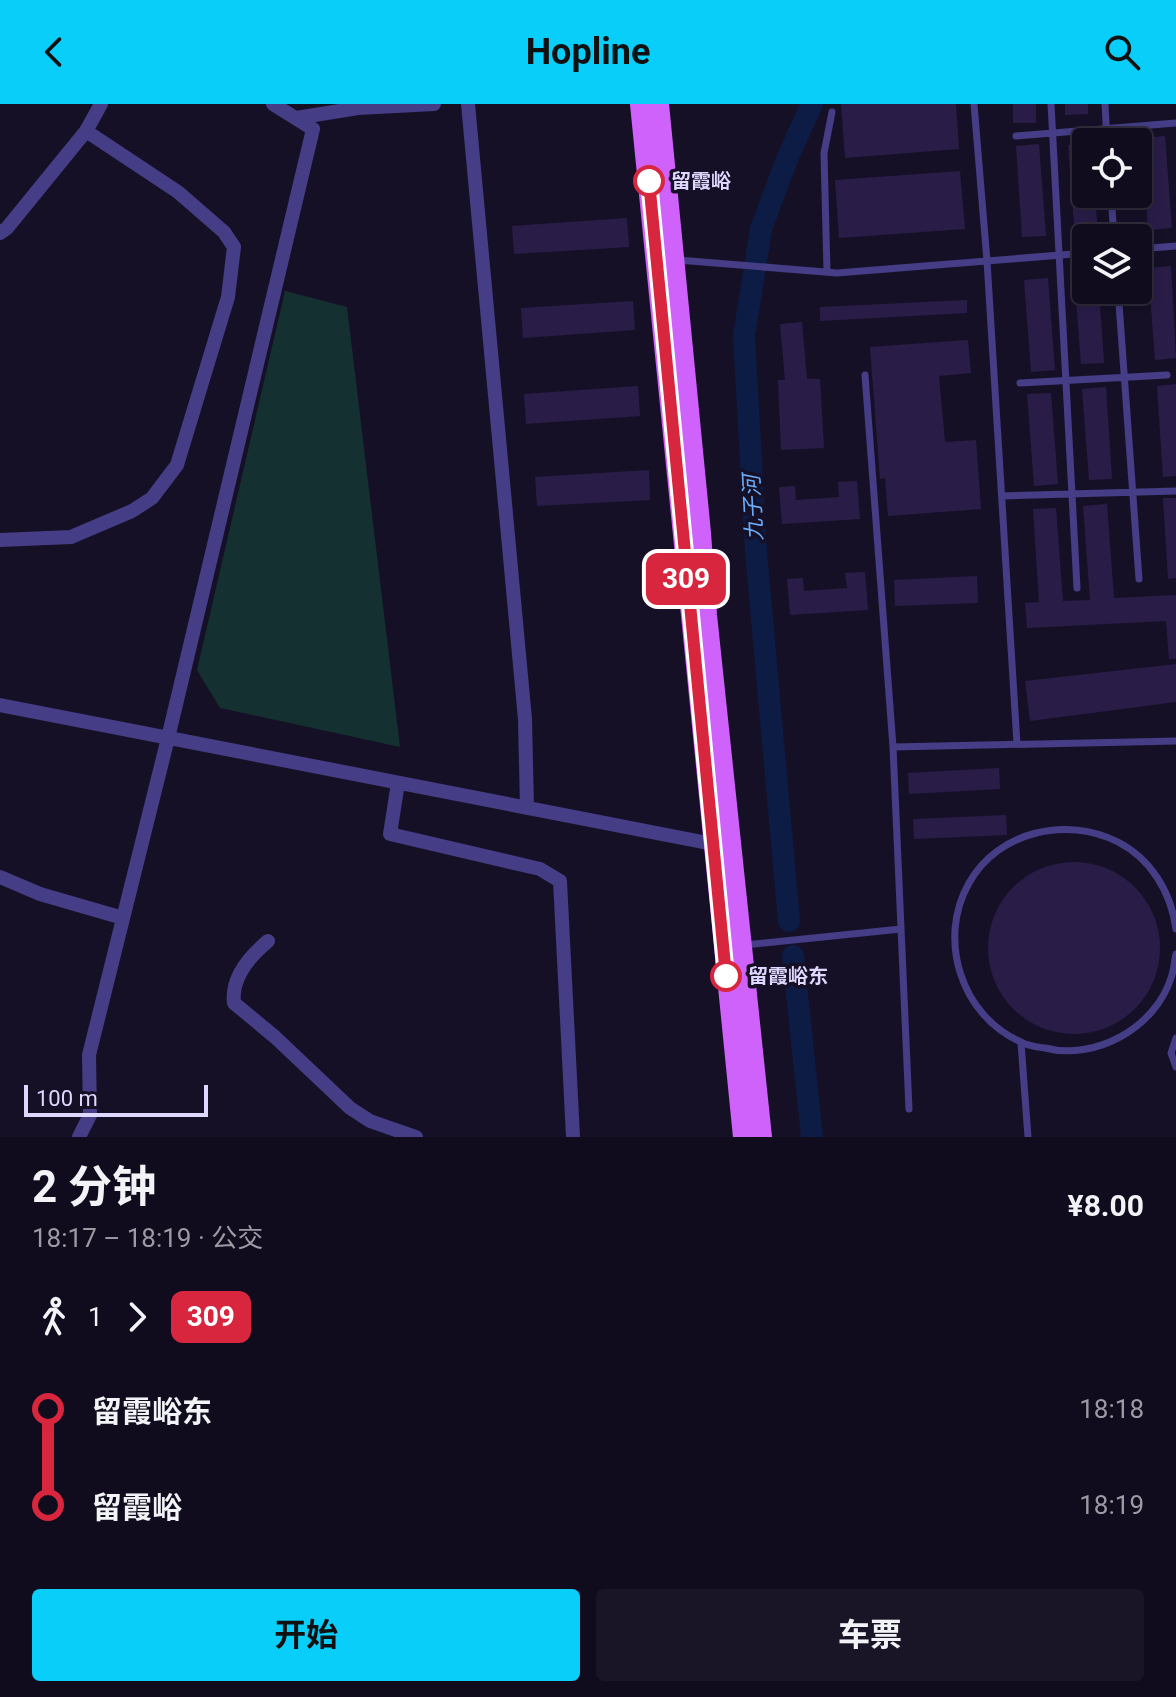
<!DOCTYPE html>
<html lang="zh">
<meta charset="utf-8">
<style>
:root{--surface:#100c1d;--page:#191526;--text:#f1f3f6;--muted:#9c9ba4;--line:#302c3b;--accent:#09cef9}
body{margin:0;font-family:Roboto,"Noto Sans SC",sans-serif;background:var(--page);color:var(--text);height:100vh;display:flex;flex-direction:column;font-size:30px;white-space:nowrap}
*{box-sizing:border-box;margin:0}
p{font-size:26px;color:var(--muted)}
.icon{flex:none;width:44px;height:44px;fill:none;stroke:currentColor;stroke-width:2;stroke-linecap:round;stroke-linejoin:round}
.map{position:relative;height:1033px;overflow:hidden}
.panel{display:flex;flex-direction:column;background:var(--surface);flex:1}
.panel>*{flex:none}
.badge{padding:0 16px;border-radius:12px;font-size:28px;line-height:52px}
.buttons{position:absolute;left:1072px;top:24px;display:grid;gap:16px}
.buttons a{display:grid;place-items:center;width:80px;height:80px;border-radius:8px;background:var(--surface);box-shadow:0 4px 12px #0003,0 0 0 2px var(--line);font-size:40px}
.scale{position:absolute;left:24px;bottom:20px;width:184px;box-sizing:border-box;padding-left:8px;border:4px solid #dfd8fe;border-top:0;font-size:22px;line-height:28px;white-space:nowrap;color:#dfd8fe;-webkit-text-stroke:6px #161027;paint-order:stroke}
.map>.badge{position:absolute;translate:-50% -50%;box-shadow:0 0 0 4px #fff}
.legs{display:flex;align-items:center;gap:12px;height:88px;padding:0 32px;font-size:26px}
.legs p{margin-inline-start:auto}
.overview{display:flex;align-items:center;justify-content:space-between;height:136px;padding:0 32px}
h1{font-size:44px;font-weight:700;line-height:60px}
.button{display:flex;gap:16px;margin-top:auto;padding:16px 32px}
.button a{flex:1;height:92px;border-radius:8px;background:var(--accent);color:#111;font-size:32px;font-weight:700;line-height:92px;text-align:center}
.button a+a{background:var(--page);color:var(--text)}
ul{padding:0 32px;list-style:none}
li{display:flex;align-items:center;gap:28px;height:96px;font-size:30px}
li i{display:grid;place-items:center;width:12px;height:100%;margin:0 10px;background:currentColor}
li i::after{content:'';width:20px;height:20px;margin:-10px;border:6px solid;border-radius:50%;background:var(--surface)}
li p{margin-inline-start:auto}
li:first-child i{background:linear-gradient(#0000 50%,currentColor 0)}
li:last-child i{background:linear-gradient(currentColor 50%,#0000 0)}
header{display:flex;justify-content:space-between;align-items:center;height:104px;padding:0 32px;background:var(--accent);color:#111;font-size:36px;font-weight:700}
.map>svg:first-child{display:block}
.green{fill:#143031}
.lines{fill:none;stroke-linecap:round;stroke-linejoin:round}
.river{stroke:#0c1c45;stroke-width:22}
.building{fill:#291d48}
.service{stroke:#453d85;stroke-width:7}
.minor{stroke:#453d85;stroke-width:14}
.primary{stroke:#ce62fb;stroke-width:20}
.line-1-casing{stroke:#fff;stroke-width:18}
.line-1{stroke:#d7263d;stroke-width:12}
.stop-1-dot{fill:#fff;stroke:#d7263d;stroke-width:4}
.labels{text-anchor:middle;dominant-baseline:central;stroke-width:7;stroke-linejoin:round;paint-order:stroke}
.stop-label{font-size:20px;font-weight:bold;fill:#dfd8fe;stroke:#161027;text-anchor:start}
.water-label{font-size:22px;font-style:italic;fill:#69acfb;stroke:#161027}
</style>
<header><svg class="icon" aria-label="back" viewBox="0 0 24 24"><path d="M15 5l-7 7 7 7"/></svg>Hopline<svg class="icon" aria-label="search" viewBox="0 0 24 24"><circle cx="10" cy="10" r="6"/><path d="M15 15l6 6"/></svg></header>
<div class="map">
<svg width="1176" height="1033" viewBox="0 0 1176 1033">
<rect width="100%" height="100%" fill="#161027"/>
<path class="green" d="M285 187 347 203 400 643 220 604 197 566Z"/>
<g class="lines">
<path class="river" d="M789 817 756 448 744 232 761 125 787 55 812 0
M793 852 812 1033"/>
</g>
<path class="building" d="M841 0H956L959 45 845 54Z
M1013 0H1036V19H1013Z
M1065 0H1088V10L1065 11Z
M1165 32 1172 124 1148 126 1142 34Z
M1039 40 1046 132 1022 133 1016 42Z
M1086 40V90H1095L1098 131 1075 133 1068 41Z
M960 67 965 125 839 134 835 76Z
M627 114 629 143 514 150 512 122Z
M1171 162 1176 254 1155 256 1148 164Z
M1086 168V186H1099L1104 259 1081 260 1074 169Z
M1048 174 1055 266 1031 268 1024 176Z
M967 196V209L820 217V203Z
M633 197 635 226 523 234 521 204Z
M802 218 807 275H820L824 344 781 346 778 276H785L780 220Z
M968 236 971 269 939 272 945 338 976 336 981 405 888 412 885 374 880 375 870 243Z
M1176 280V372L1163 373 1157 282Z
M638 282 640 312 526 320 524 290Z
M1106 283 1112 375 1089 376 1082 285Z
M1051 289 1058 380 1034 382 1027 290Z
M649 366 650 396 537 402 535 373Z
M857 377 860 415 782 420 779 383 795 382 796 396 839 393 838 378Z
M1163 394H1176V474L1168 475Z
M1107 400 1114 494 1176 491V555H1169L1166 517 1027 524 1025 499 1039 498 1033 405 1056 404 1063 497 1090 496 1083 402Z
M865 468 868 506 790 511 787 475 803 474 804 487 847 484 845 469Z
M977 472 978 499 895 502 894 476Z
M1176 560V598L1030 617 1025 577Z
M999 664 1000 685 909 690 908 669Z
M1006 711 1007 731 914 735 913 715Z
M988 844a86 86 0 1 1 172 0a86 86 0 1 1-172 0Z"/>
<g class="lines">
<path class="service" d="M974 0 987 157 1017 640
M1051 0 1077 484
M1105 0 1107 38
M1016 32 1176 19
M1111 90 1114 134
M1138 145 1176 142
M678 156 837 169 1086 149
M827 168 824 49 832 8
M1118 186 1139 475
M865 271 893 643 909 1005
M1020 279 1167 271
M1002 392 1176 387
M893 643 1176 637
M1176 825C1171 788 1151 755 1118 738 1067 712 998 727 969 779 937 835 961 912 1021 938 1028 942 1037 943 1045 944 1095 957 1155 924 1171 874 1174 866 1174 858 1176 850
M745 841 901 825
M1176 934 1171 949 1176 963
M1021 939 1028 1033"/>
<path class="minor" d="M468 0 525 615 527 704
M296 14 358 4 434 0
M0 129 7 124 86 27 101 0
M0 436 71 433 132 407 152 394 177 361 228 193 234 143 224 128 178 88 86 27
M0 601 713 740
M398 679 390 730 540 765 560 777 573 1033
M0 773 40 790 123 814
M268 837C250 852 231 874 234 899L275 933 350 1004 370 1017 416 1033
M79 1033 90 1011 89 951 168 634 313 25 273 0"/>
<path class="primary" d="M640 0 743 1033
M659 0 701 429 707 511 762 1033"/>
</g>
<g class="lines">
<defs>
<path id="line-1" d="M649 77 726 872"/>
</defs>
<use href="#line-1" class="line-1-casing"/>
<use href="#line-1" class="line-1"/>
</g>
<g class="stop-1-dot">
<circle cx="649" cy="77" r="14"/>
<circle cx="726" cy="872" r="14"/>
</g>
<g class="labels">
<g class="stop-label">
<text x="671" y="77">留霞峪</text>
<text x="748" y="872">留霞峪东</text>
</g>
<g class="water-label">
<text transform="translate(753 404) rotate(-93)">九子河</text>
</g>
</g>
</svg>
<div class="buttons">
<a><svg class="icon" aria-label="locate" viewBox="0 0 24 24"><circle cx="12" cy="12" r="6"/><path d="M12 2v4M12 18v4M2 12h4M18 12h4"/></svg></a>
<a><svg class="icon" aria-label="layers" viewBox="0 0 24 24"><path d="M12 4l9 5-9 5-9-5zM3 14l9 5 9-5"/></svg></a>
</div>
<div class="scale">100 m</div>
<b class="badge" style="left:686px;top:475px;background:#d7263d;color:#fff">309</b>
</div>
<section class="panel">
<div class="overview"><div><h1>2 分钟</h1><p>18:17 – 18:19 · 公交</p></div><b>¥8.00</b></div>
<div class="legs"><svg class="icon" aria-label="walk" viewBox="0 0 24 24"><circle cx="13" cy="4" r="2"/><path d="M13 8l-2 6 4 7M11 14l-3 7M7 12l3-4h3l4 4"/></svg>1<svg class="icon" aria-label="forward" viewBox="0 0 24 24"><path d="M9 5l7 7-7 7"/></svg><b class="badge" style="background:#d7263d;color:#fff">309</b></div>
<ul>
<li><i style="color:#d7263d"></i><b>留霞峪东</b><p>18:18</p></li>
<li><i style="color:#d7263d"></i><b>留霞峪</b><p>18:19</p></li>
</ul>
<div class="button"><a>开始</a><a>车票</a></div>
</section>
